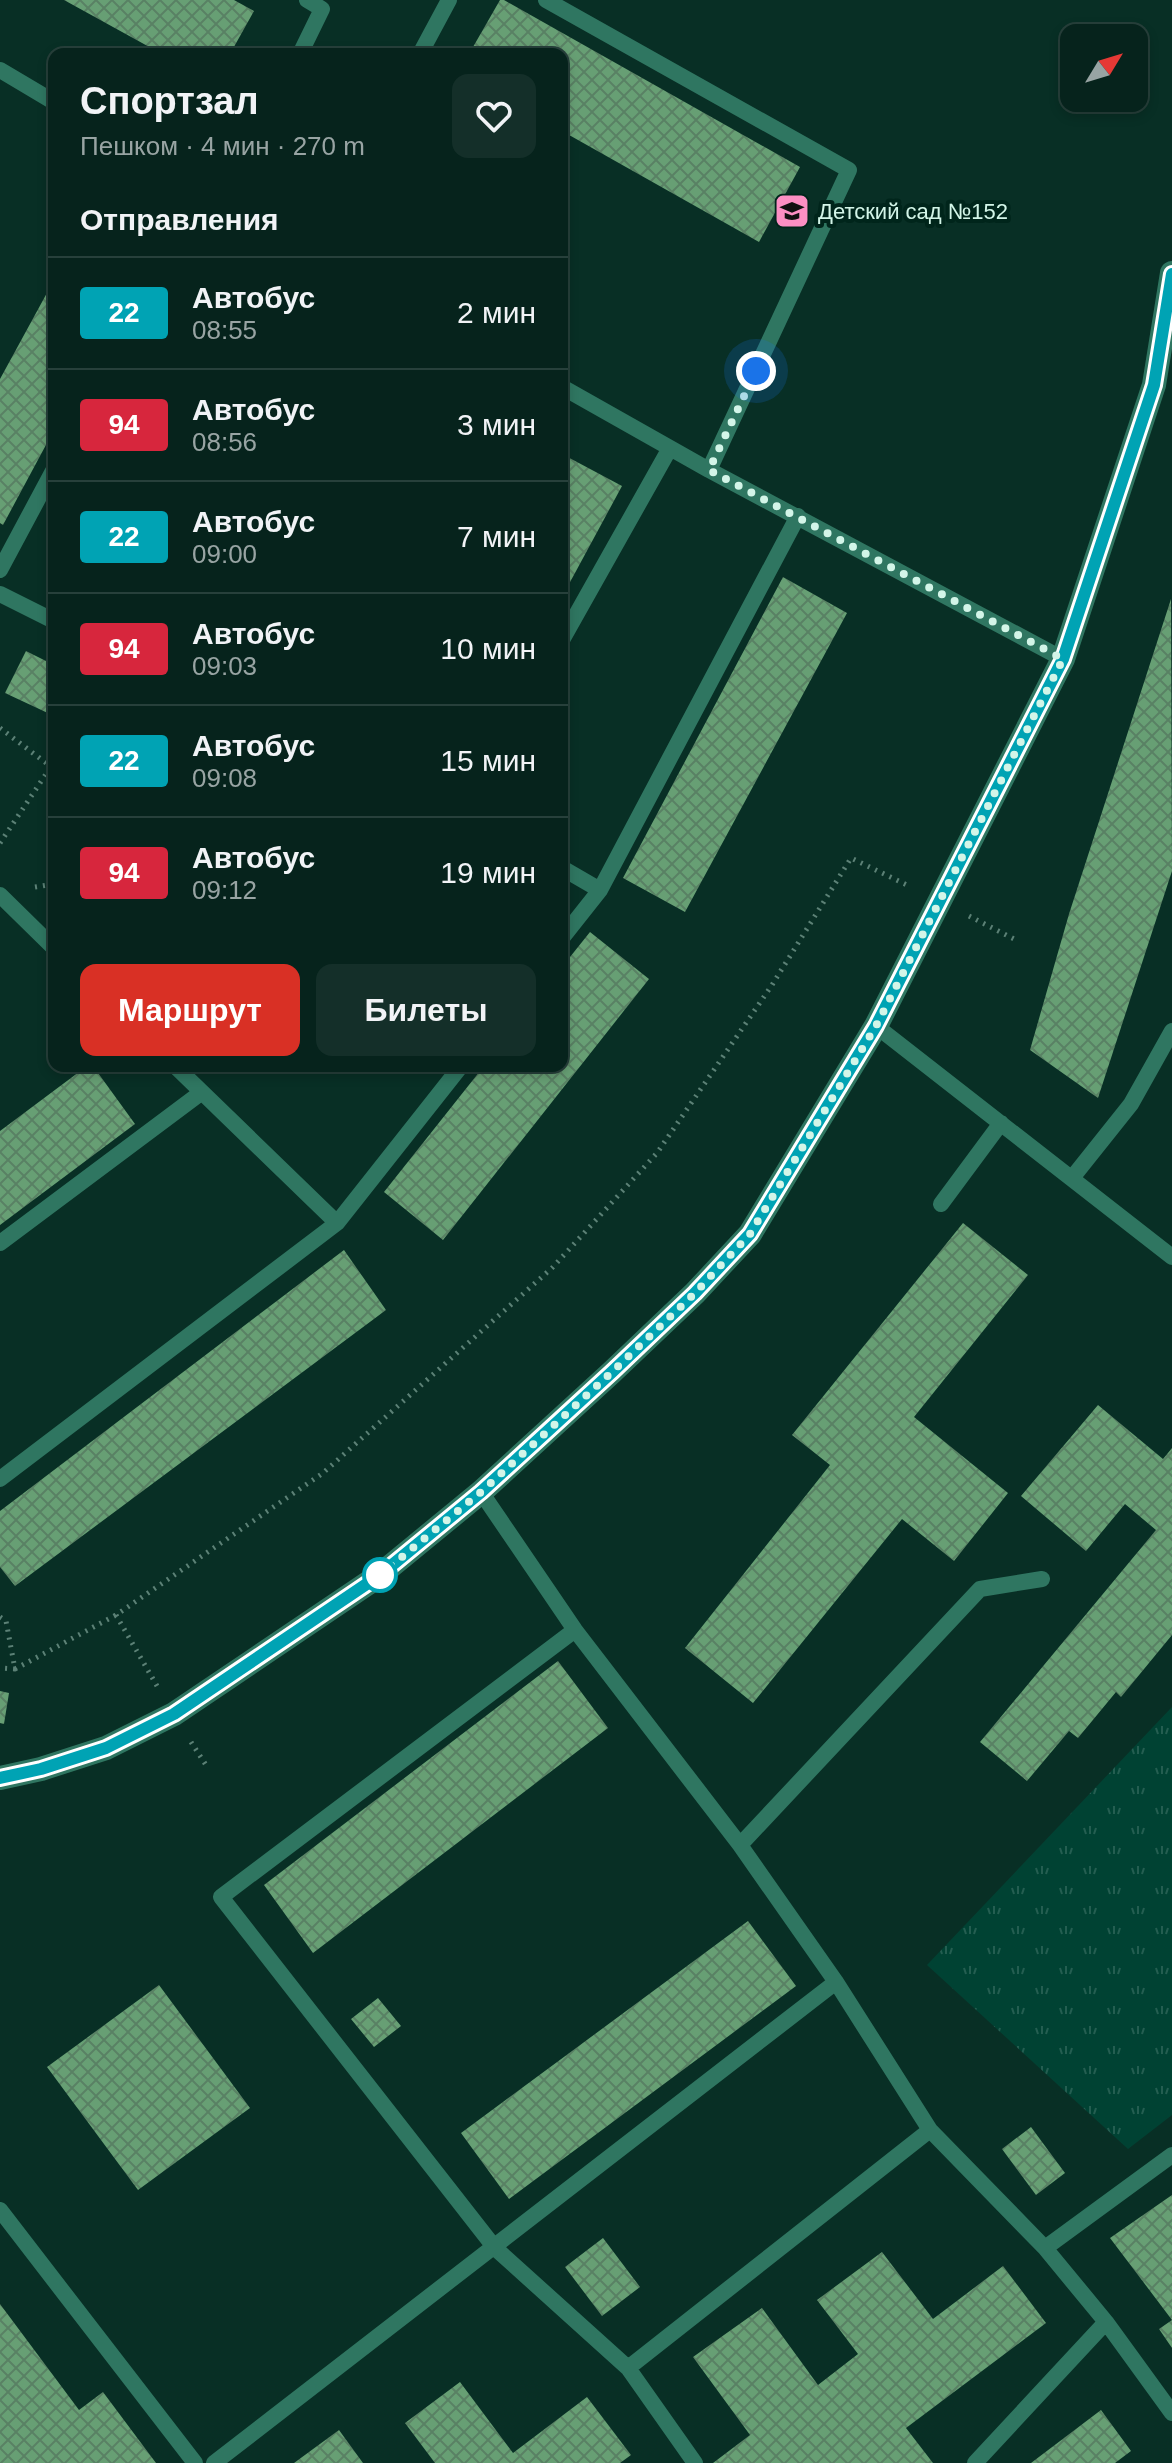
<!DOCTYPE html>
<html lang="ru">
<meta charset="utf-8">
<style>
:root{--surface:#06231c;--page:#142f29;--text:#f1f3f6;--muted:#98a4a3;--line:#27403b;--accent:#d93025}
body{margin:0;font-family:Helvetica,sans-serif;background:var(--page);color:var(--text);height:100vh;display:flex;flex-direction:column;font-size:30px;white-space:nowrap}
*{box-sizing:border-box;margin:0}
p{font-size:26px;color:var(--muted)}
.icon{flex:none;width:44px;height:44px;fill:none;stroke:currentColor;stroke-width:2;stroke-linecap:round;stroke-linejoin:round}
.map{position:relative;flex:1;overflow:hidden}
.drawer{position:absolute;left:48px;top:48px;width:520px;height:1024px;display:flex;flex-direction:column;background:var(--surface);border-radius:16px;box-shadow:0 4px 12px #0003,0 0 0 2px var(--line)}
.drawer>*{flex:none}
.badge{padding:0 16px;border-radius:6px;font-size:28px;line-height:52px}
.needle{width:52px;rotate:52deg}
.controls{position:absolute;left:1060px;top:24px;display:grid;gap:16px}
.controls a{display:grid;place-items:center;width:88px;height:88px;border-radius:16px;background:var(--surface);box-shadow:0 4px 12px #0003,0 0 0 2px var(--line);font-size:40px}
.you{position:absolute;width:40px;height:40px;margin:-20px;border:6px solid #fff;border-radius:50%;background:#1a73e8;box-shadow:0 0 0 12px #1a73e833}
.map>.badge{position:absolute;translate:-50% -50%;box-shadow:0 0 0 4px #fff}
h2{padding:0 32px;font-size:30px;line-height:72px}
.round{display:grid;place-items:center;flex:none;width:84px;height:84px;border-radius:16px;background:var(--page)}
.head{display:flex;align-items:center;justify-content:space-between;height:136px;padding:0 32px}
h1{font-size:38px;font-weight:600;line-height:60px}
.button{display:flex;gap:16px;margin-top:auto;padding:16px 32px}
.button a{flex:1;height:92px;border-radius:16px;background:var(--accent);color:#fff;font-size:32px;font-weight:600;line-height:92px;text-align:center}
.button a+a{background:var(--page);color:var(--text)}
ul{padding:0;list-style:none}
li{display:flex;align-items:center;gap:24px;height:112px;padding:0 32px;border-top:2px solid var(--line)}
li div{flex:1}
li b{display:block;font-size:30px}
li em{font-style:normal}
li .badge{min-width:88px;font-weight:700;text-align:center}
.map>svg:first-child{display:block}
.grass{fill:url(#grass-tufts)}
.building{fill:url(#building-cross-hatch)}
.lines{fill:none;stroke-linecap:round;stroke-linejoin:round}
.path{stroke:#5c8176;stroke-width:5;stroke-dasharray:2 6;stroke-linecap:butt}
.service{stroke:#2f7661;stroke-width:16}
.minor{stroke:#2f7661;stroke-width:24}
.line-casing{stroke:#fff;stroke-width:18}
.line{stroke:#00a3b4;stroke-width:12}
.walk{stroke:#d3f5e8;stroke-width:8;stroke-dasharray:0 14.4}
.stop-dot{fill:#fff;stroke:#00a3b4;stroke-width:4}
.labels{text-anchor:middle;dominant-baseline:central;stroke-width:8;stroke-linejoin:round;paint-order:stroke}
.poi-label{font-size:22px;fill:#d3f5e8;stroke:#00251b;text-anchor:start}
</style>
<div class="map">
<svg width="1172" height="2463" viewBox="0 0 1172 2463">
<defs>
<pattern id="grass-tufts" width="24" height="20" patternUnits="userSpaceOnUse" patternTransform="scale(2)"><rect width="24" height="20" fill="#004233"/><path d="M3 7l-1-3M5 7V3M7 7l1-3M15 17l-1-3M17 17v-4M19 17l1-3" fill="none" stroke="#245e51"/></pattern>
<pattern id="building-cross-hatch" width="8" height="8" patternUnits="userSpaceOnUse" patternTransform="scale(2)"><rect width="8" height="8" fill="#679f74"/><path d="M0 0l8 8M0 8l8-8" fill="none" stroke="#598164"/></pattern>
</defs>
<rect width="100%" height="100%" fill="#082f25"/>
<path class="grass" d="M1172 1707V2115L1128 2149 927 1965Z"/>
<path class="building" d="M64 0H234L254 11 230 54H162Z
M500 0H504L800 167 759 242 562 131V54H469Z
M54 280V430L3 525 0 523V379Z
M562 454 622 486 562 597Z
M783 577 847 613 685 912 623 878Z
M1171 599 1172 871 1098 1098 1030 1050 1069 914Z
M26 651 54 665 52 715 5 693Z
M590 932 649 979 443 1240 384 1192 484 1066H562V967Z
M87 1066H93L135 1124 0 1225V1131Z
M963 1223 1028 1275 914 1417 1008 1493 954 1561 902 1519 753 1703 685 1648 830 1465 792 1435Z
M344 1250 386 1310 15 1586 0 1567V1511Z
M1098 1405 1163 1459 1172 1448V1635L1121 1697 1116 1692 1078 1738 1069 1731 1027 1781 980 1742 1156 1530 1125 1504 1086 1551 1021 1496Z
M558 1661 608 1728 313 1953 264 1885Z
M0 1691 9 1693 4 1724 0 1723Z
M748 1921 796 1986 509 2199 461 2133Z
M159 1985 250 2108 138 2190 47 2067Z
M378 1998 401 2026 374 2047 351 2019Z
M1031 2127 1065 2173 1036 2195 1002 2149Z
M1172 2195V2348L1159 2329 1172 2320 1110 2238Z
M603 2238 640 2287 602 2316 565 2267Z
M882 2252 933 2319 1003 2266 1046 2323 906 2428 933 2463H713L750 2435 693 2357 762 2308 818 2385 858 2354 817 2300Z
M0 2304 79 2410 103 2392 156 2463H0Z
M460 2382 513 2453 587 2397 631 2455 620 2463H435L405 2423Z
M1101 2410 1131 2451 1115 2463H1031Z
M339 2430 363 2463H294Z"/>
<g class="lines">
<path class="path" d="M0 728 54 769
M0 843 54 762
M35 887 54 884
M969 916 1014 939
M0 1617 6 1621 15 1669 0 1668
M15 1669 116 1615
M157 1686 116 1615 323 1473 553 1267 657 1153 772 985 851 858 909 886
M191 1742 206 1765"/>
<path class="service" d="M546 0 849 170 709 470
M300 54 322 9 307 0
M420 54 449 0
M0 70 54 102
M562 387 709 470 1063 659
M0 570 54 469
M0 594 54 621
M562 640 670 448
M562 868 600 890
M0 895 54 948
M562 938 600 890 798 516
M876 1026 1172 1257
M175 1066 337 1223
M1072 1178 1131 1104 1172 1031
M941 1204 1001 1123
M0 1243 202 1092
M0 1479 337 1223 461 1066
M481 1492 575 1630 740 1845 836 1982 930 2130 1045 2248 1106 2322 1172 2413
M575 1630 221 1897 495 2248 628 2368 695 2463
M740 1845 980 1589 1042 1579
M0 2210 195 2463
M1045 2248 1172 2155
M628 2368 930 2130
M214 2463 836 1982
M975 2463 1106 2322"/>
<path class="minor" d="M0 1778 41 1769 106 1748 174 1714 380 1575 481 1492 612 1372 695 1293 750 1234 876 1026 1063 659 1154 385 1172 273"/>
</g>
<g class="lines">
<defs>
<path id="line" d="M0 1778 41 1769 106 1748 174 1714 380 1575 481 1492 612 1372 695 1293 750 1234 876 1026 1063 659 1154 385 1172 274"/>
</defs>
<use href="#line" class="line-casing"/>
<use href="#line" class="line"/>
<path class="walk" d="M380 1575 481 1492 612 1372 695 1293 750 1234 876 1026 1063 659 709 470 756 371"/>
</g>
<defs>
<symbol id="school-square" viewBox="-11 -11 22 22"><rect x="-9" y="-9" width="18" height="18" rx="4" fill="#fc8fc3" stroke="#00251b"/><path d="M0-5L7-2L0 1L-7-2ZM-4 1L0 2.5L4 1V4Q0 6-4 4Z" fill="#111"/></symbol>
</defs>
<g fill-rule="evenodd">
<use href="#school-square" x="772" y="191" width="40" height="40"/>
</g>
<circle class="stop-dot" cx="380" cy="1575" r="16"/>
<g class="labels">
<g class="poi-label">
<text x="818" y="211">Детский сад №152</text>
</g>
</g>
</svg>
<div class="controls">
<a><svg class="needle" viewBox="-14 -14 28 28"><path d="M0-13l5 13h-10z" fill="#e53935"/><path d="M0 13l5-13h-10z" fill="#98a4a3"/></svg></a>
</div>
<div class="you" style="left:756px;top:371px"></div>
<section class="drawer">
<div class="head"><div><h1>Спортзал</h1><p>Пешком · 4 мин · 270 m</p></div><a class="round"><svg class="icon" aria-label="heart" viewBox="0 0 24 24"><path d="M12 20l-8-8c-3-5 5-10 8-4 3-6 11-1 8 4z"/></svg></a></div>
<h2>Отправления</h2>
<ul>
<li><span class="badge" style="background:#00a3b4;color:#fff">22</span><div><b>Автобус</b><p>08:55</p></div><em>2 мин</em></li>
<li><span class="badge" style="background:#d7263d;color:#fff">94</span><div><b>Автобус</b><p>08:56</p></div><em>3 мин</em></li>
<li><span class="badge" style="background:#00a3b4;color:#fff">22</span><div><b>Автобус</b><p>09:00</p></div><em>7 мин</em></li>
<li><span class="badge" style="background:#d7263d;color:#fff">94</span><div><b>Автобус</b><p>09:03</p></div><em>10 мин</em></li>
<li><span class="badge" style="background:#00a3b4;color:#fff">22</span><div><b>Автобус</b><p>09:08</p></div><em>15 мин</em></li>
<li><span class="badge" style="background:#d7263d;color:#fff">94</span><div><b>Автобус</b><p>09:12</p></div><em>19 мин</em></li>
</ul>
<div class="button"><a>Маршрут</a><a>Билеты</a></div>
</section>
</div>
